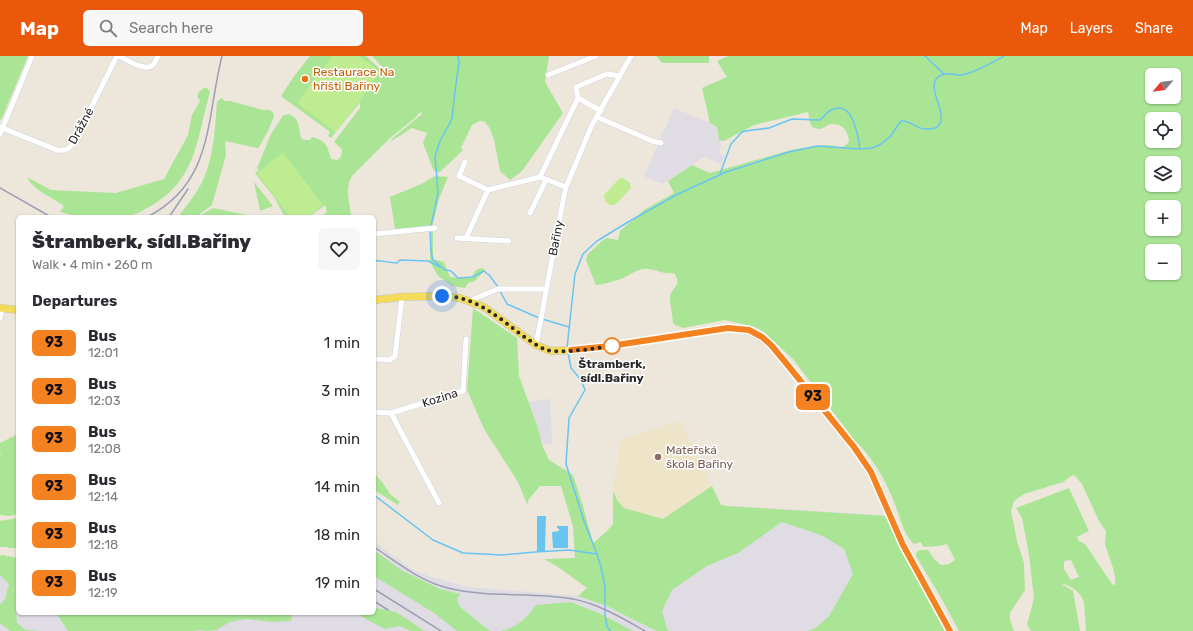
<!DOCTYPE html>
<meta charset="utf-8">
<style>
:root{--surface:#fff;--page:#f7f7f7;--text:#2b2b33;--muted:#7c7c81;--accent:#ea580c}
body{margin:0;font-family:Rubik,sans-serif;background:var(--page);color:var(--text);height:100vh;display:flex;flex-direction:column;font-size:15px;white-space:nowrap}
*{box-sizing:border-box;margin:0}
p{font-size:13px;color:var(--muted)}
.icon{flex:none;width:22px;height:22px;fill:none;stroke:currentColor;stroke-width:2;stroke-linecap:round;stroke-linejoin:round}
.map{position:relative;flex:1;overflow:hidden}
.panel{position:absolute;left:16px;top:159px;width:360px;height:400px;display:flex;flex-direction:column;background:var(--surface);border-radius:6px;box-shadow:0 1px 3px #0004}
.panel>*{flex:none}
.badge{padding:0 8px;border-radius:6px;font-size:14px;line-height:26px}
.needle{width:26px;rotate:241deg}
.tools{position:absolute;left:1145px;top:12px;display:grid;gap:8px}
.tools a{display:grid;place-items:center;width:36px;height:36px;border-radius:6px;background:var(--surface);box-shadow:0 1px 3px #0004;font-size:20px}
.you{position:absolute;width:20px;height:20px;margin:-10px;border:3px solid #fff;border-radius:50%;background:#1a73e8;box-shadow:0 0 0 6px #1a73e833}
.map>.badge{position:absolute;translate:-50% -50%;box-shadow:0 0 0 2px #fff}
h2{padding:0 16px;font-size:15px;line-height:36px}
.round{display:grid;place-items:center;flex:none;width:42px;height:42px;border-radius:6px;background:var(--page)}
.headline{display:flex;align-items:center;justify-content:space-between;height:68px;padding:0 16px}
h1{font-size:19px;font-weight:800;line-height:30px}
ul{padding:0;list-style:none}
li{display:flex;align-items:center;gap:12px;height:48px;padding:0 16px}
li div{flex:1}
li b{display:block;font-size:15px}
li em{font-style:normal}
li .badge{min-width:44px;font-weight:700;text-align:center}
header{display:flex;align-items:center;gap:24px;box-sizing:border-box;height:56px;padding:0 20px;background:var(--accent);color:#fff}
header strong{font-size:19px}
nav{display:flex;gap:22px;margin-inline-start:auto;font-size:14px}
.search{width:280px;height:36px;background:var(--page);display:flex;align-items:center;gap:10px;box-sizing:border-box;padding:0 14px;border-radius:6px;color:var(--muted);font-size:15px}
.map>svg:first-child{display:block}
.industrial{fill:#dfdce4}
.education{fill:#eee5c9}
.green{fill:#aae595;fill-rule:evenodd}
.pitch{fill:#bfec91}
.water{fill:#6ac4f2}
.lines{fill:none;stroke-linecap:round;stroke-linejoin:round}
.stream{stroke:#6ac4f2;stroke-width:1.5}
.minor-casing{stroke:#d0d2e3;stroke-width:6}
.major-casing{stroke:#c7c7c7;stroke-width:8}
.minor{stroke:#fff;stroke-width:5}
.major{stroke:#f4db58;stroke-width:7}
.rail{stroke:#9d9fb4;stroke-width:1.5}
.line-casing{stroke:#fff;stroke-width:9}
.line{stroke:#f58220;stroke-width:6}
.walk{stroke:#292929;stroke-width:4;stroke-dasharray:0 7.2}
.food-dot{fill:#e8710a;stroke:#fff;stroke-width:1.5}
.stop-dot{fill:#fff;stroke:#f58220;stroke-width:2}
.education-dot{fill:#8d6e63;stroke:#fff;stroke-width:1.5}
.labels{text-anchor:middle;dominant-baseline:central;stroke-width:3;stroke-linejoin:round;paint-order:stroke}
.food-label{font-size:12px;fill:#c56008;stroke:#fff;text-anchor:start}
.street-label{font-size:12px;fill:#292929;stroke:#fff}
.stop-label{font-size:12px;font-weight:bold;fill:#292929;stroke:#fff}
.education-label{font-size:12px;fill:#785e54;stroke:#fff;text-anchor:start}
</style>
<header>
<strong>Map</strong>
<div class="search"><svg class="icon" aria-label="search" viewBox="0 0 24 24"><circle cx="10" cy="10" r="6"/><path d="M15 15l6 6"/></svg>Search here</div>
<nav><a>Map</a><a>Layers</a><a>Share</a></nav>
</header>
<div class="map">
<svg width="1193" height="575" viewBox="0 0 1193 575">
<rect width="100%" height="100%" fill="#ece6db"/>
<path class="industrial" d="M674 52 710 67 717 71 719 84H721L720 93V98L725 100 721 108 704 101 662 128 644 120Z
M550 343 552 388 542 389 538 372 528 346Z
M686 447 723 449 726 450 881 459 940 575H0V514L18 510V557H374V486L412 513 431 521 468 531 578 540 607 550 625 560 640 456 663 463Z"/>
<path class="education" d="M680 365 712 430 663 463 624 452 617 444 614 436 613 422 616 417 620 384Z"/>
<path class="green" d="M0 0H28L2 62 0 64Z
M310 0H366L382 15 384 13 372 0H549L545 26 563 57 522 115 510 124 500 115 494 83 490 73 485 66 480 65 472 69 461 92 463 94 440 116H436L433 113 423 87 427 77 412 72 390 86 393 82 422 58 420 56 415 62 390 82 352 120C344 133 350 146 351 161H320L327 156 325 149 309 161H285L274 141 255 117 259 114 257 112 258 110 271 78 282 61 284 59 289 58C301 64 298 71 301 82L304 84H310L312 81C327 85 327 90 331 103L337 104C341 103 342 97 342 93L334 86 360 52V46L331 82 328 80 330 76 281 40 295 19Z
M656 0H709V7H662Z
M728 0H1193V575H1086L1084 546C1080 536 1074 532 1064 528H1062L1073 535 1080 575H1031L1027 569 1034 542 1029 499 1022 462 1016 452 1069 432 1089 475 1077 481 1079 485 1085 488 1112 528 1115 529V521L1113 512 1105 488 1106 475 1099 465 1082 428 1074 419 1071 420 1063 426 1024 438 1014 445 1011 455 1017 485 1024 507 1025 534 1010 557V564L1014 575H959L939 538 916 500V497L920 494H928L935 504 941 509 949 508 955 504 947 488 939 490 923 491 921 486 914 488C903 478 900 460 894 446 887 426 871 399 855 385L793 303 764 276 755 271 725 264 683 272 675 269 673 267C673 261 669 245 670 240 672 231 683 229 674 217 662 219 653 211 643 213 636 214 630 219 623 222 615 225 605 228 596 229L586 204 587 199 603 184 607 182 618 184 620 175 644 154 674 137 668 125 692 109 710 117 791 94 808 91 827 89 843 91 849 86C849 77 843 67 832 68 828 68 824 72 820 73 817 73 814 72 811 70L808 56 754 69 724 85 719 84 717 71 710 67 702 32 727 21 717 5ZM1152 19H1174V41H1152ZM1152 63H1174V85H1152ZM1152 107H1174V129H1152ZM1152 151H1174V173H1152ZM1152 195H1174V217H1152ZM1071 504 1079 521 1071 524 1064 513V505Z
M204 32H207L210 36C195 89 197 127 142 155 134 159 121 164 113 160H75L60 156 64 150C52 141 34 135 27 121L51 134 116 137 164 123 188 79 192 59 200 45 197 40 199 36Z
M221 42 225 45H230L263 54C269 53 273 54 274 60L268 75 259 91 257 92 225 85 226 99 212 149 201 157 198 161H178C187 149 198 136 204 122 214 98 215 72 217 46Z
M435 120 448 121 439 143 432 171 396 174 395 173 390 141 426 126V125Z
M254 126 273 150 260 155Z
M213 152 218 153 256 161H201V159Z
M431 176H433V203L444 206 450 221 471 222 476 214 482 212 485 214 475 225 468 227 465 232 453 230 438 220 430 206Z
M473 252 517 282 519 320 538 372 542 389 549 404 573 419 583 450 593 487 607 475 613 468V436H614L617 444 624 452 663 463 712 430 721 449 726 450 887 460 900 491 937 554 947 575H807L816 572 829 560 853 518 844 493 823 480 782 466 738 497 707 510 672 534 662 555 667 573 669 575H657L626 560 607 550 578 540 587 532 558 511 544 503 575 502 573 470 561 430H540L529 443 527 448 518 426 484 373 467 334Z
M18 378V458L9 460 0 459V400L1 399 0 398V387Z
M374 417 382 426 390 438 400 446 398 449 374 434Z
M18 462V492H8V491H0V465Z
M374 494 401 514 440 533 460 538 457 544 460 551 490 575H457L434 557 374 520Z
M2 499 18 502V554L16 555 17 567 26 574 41 575H10L0 567V549L5 543 9 528 0 519V500Z
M570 546 599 557 633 575H501C518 571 527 562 536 549Z
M374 550 377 552 396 556 425 575H411L399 570 385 573 364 562 357 557H374Z
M56 557H292L291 565 272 566 246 563 230 566 216 574 207 575 200 574 192 575H68Z"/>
<path class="pitch" d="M332 0H359L380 16 336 76 297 47Z
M283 97 323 149 307 161H290L257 117Z
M621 122H623L630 127 631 132 615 149H610L605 145 604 139 619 123Z"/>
<path class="water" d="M537 460H546L545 495H537Z
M557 470H568V492H553L552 476 559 475V473L557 472Z"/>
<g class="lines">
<path class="stream" d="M925 0 944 18
M720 118 731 88 742 76 745 75 769 72 792 63 820 64C824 61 827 56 831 54 853 43 858 80 860 93
M431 170 438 137 435 100 440 85 452 63 455 35 459 6 458 0
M430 174 431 196 433 204 445 214 451 215 458 222 473 221 484 215 490 220 498 231
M374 205C382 204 389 207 397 207L400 204 428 205 440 211
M500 235 507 248 539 262
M542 263 569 271
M567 292 575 218 583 198 597 185 628 166 678 138 726 116 789 96 817 90 860 93 872 92 881 88 890 81 901 65C910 64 916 72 924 73 924 73 930 73 930 73 934 72 936 73 938 70 950 59 925 32 938 21 944 16 952 18 959 19 972 19 993 6 1004 0
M568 296 571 312 581 324 585 334 569 362 566 408 584 465 597 498 601 511 605 531V559L607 571 611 575
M374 439 433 484 463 497 502 499 535 496 569 494 597 498"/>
<defs>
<path id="minor" d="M119 0C127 4 145 16 153 9 155 7 156 3 158 0
M548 19 596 0
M578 42 601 55
M597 61 652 85 661 87
M0 71 57 94C67 96 71 91 75 84L117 0
M0 78 32 0
M465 106 459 120 488 134 540 121 566 131
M540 121 578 42 576 31 607 18 620 20
M530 157 546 124
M374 178 435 172
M457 182 509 185
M466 182 488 134
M469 245 498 233H546
M0 262 2 252
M536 289 564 140 566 131 592 69 631 0
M374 303 390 304 395 300 402 241
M374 356 391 357 463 335 466 283
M391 357 439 447"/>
<path id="major" d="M374 244 402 241 442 240 460 242 484 251 536 289 548 294 552 295 571 294 610 290 728 272C748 271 763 280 776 295L854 391 871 417 903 489 950 575
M0 252 18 254"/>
</defs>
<use href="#minor" class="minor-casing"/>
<use href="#major" class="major-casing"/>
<use href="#minor" class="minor"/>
<use href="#major" class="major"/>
<path class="rail" d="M0 132 51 161
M147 161C214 127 206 63 222 0
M169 161 188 133
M374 491C398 507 420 525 448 532 488 542 532 536 573 543 599 548 622 562 645 575
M374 533 441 575
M374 545 388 554"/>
</g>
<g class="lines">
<defs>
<path id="line" d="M571 294 610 290 728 272 749 274 762 281 771 289 786 307 854 391 871 416 903 489 950 575"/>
</defs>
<use href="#line" class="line-casing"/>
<use href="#line" class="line"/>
<path class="walk" d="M442 240C475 240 498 261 523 280 531 285 539 292 547 294 559 298 599 292 612 290"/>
</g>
<circle class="food-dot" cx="305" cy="23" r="4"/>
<circle class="stop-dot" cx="612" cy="290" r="8"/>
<circle class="education-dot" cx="658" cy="401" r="4"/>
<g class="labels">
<g class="food-label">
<text x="313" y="16">Restaurace Na<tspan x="313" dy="14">hřišti Bařiny</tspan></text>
</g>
<g class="street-label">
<text transform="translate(81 70) rotate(-61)">Drážné</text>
<text transform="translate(556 182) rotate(-79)">Bařiny</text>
<text transform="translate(440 342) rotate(-18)">Kozina</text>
</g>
<g class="stop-label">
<text x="612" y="308">Štramberk,<tspan x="612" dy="14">sídl.Bařiny</tspan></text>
</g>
<g class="education-label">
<text x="666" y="394">Mateřská<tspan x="666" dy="14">škola Bařiny</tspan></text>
</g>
</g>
</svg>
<div class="tools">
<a><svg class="needle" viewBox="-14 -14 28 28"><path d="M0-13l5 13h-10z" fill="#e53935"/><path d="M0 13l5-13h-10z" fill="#7c7c81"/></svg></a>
<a><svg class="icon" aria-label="locate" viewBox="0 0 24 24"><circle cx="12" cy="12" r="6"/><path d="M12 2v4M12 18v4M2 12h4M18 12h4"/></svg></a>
<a><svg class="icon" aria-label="layers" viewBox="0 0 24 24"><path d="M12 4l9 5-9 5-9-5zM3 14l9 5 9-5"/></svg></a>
<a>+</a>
<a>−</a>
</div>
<div class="you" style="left:442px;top:240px"></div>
<b class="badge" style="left:813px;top:341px;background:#f58220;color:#111">93</b>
<section class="panel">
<div class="headline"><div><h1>Štramberk, sídl.Bařiny</h1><p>Walk · 4 min · 260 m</p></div><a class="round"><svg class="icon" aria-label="heart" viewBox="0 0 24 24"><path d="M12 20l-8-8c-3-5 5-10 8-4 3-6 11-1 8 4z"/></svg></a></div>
<h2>Departures</h2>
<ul>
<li><span class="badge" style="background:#f58220;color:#111">93</span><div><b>Bus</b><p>12:01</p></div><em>1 min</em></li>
<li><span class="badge" style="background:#f58220;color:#111">93</span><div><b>Bus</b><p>12:03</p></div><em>3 min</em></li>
<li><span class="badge" style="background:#f58220;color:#111">93</span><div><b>Bus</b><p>12:08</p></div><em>8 min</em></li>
<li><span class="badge" style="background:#f58220;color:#111">93</span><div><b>Bus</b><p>12:14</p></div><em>14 min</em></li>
<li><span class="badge" style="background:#f58220;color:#111">93</span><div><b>Bus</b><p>12:18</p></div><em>18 min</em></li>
<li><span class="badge" style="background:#f58220;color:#111">93</span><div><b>Bus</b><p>12:19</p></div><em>19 min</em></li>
</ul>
</section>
</div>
